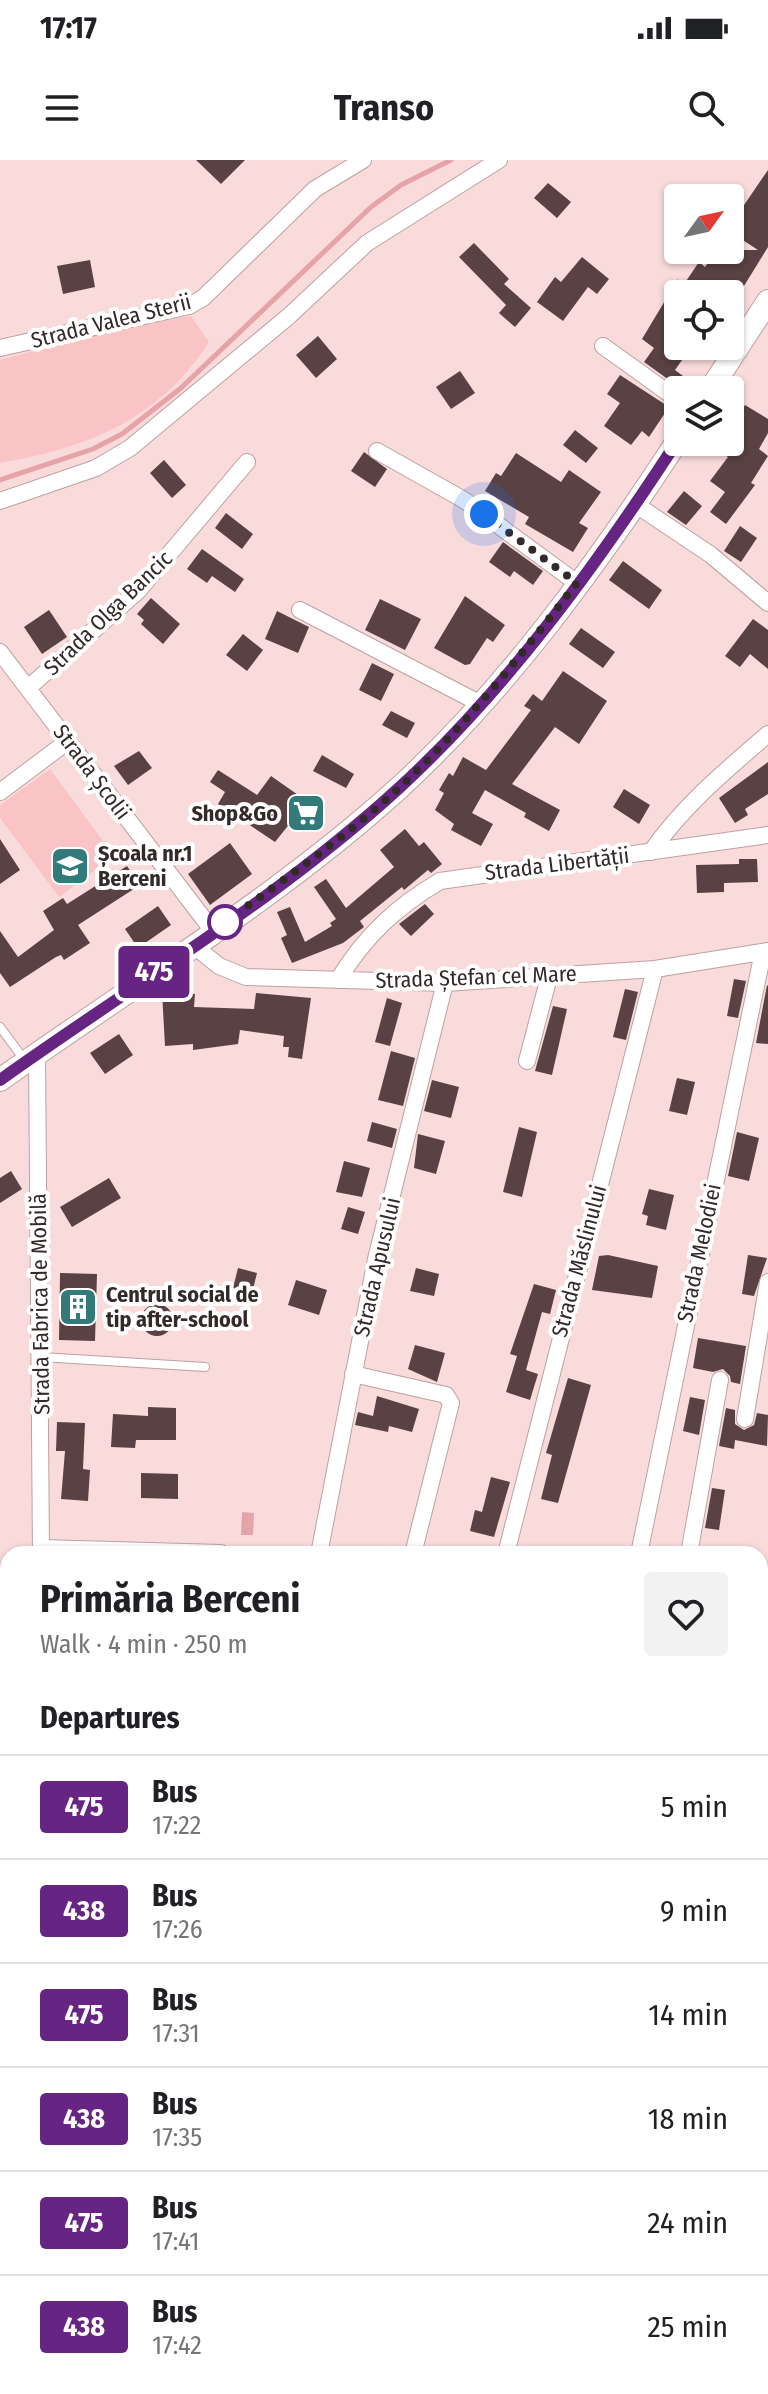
<!DOCTYPE html>
<meta charset="utf-8">
<style>
:root{--surface:#fff;--page:#f2f2f2;--text:#202124;--muted:#757577;--line:#e0e0e0}
body{margin:0;font-family:"Fira Sans Condensed",sans-serif;background:var(--page);color:var(--text);height:100vh;display:flex;flex-direction:column;font-size:30px;white-space:nowrap}
*{box-sizing:border-box;margin:0}
p{font-size:26px;color:var(--muted)}
.icon{flex:none;width:44px;height:44px;fill:none;stroke:currentColor;stroke-width:2;stroke-linecap:round;stroke-linejoin:round}
.map{position:relative;flex:1;overflow:hidden}
.details{position:absolute;left:0px;top:1386px;width:768px;height:848px;display:flex;flex-direction:column;background:var(--surface);border-radius:24px 24px 0 0;box-shadow:0 2px 6px #0004}
.details>*{flex:none}
.badge{padding:0 16px;border-radius:6px;font-size:28px;line-height:52px}
.needle{width:52px;rotate:57deg}
.buttons{position:absolute;left:664px;top:24px;display:grid;gap:16px}
.buttons a{display:grid;place-items:center;width:80px;height:80px;border-radius:8px;background:var(--surface);box-shadow:0 2px 6px #0004;font-size:40px}
.you{position:absolute;width:40px;height:40px;margin:-20px;border:6px solid #fff;border-radius:50%;background:#1a73e8;box-shadow:0 0 0 12px #1a73e833}
.map>.badge{position:absolute;translate:-50% -50%;box-shadow:0 0 0 4px #fff}
h2{padding:0 40px;font-size:30px;line-height:72px}
.round{display:grid;place-items:center;flex:none;width:84px;height:84px;border-radius:8px;background:var(--page)}
.overview{display:flex;align-items:center;justify-content:space-between;height:136px;padding:0 40px}
h1{font-size:38px;font-weight:700;line-height:60px}
ul{padding:0;list-style:none}
li{display:flex;align-items:center;gap:24px;height:104px;padding:0 40px;border-top:2px solid var(--line)}
li div{flex:1}
li b{display:block;font-size:30px}
li em{font-style:normal}
li .badge{min-width:88px;font-weight:700;text-align:center}
.status{display:flex;justify-content:space-between;align-items:center;height:56px;padding:0 40px;background:var(--surface);direction:ltr}
.status svg{height:22px;fill:currentColor}
header{display:flex;justify-content:space-between;align-items:center;height:104px;padding:0 40px;background:var(--surface);font-size:36px;font-weight:700}
.map>svg:first-child{display:block}
.green{fill:#fac4c7}
.water{fill:#e6a3a8}
.lines{fill:none;stroke-linecap:round;stroke-linejoin:round}
.stream{stroke:#e6a3a8;stroke-width:5}
.building{fill:#5a4143}
.service-casing{stroke:#bda0a2;stroke-width:10}
.minor-casing{stroke:#bda0a2;stroke-width:18}
.secondary-casing{stroke:#bda0a2;stroke-width:24}
.path{stroke:#8e7a7a;stroke-width:3;stroke-dasharray:4 4;stroke-linecap:butt}
.service{stroke:#fff;stroke-width:8}
.minor{stroke:#fff;stroke-width:16}
.secondary{stroke:#fff;stroke-width:22}
.line-casing{stroke:#fff;stroke-width:18}
.line{stroke:#662483;stroke-width:12}
.walk{stroke:#342929;stroke-width:8;stroke-dasharray:0 14.4}
.stop-dot{fill:#fff;stroke:#662483;stroke-width:4}
.labels{text-anchor:middle;dominant-baseline:central;stroke-width:8;stroke-linejoin:round;paint-order:stroke}
.street-label{font-size:22px;fill:#342929;stroke:#fff}
.poi-label{font-size:22px;font-weight:bold;fill:#342929;stroke:#fff;text-anchor:start}
</style>
<div class="status"><b>17:17</b><svg viewBox="0 0 49 12"><path d="M0 12V9h3v3zM5 12V6h3v6zM10 12V3h3v9zM15 12V0h3v12zM26 1h20v11H26zM47 4h2v5h-2z"/></svg></div>
<header><svg class="icon" aria-label="menu" viewBox="0 0 24 24"><path d="M4 6h16M4 12h16M4 18h16"/></svg>Transo<svg class="icon" aria-label="search" viewBox="0 0 24 24"><circle cx="10" cy="10" r="6"/><path d="M15 15l6 6"/></svg></header>
<div class="map">
<svg width="768" height="2234" viewBox="0 0 768 2234">
<rect width="100%" height="100%" fill="#fadbdc"/>
<path class="green" d="M191 156 209 182C159 260 87 288 0 303V200L116 169Z
M50 609 114 696 59 737 0 658V645Z"/>
<path class="water" d="M242 1352 254 1353 253 1375H241Z"/>
<g class="lines">
<path class="stream" d="M0 320 93 289 122 274 181 228 371 47 401 25 451 0"/>
</g>
<path class="building" d="M196 0H245L221 24Z
M768 10V87L739 134H678V160L671 169 678 174V186H692L675 210 691 222 683 230 644 202 654 188 642 179 678 119V133L699 102 705 107 717 90H758L732 73 744 54 740 51Z
M548 23 571 42 557 58 534 38Z
M474 83 509 119 504 124 531 148 515 167 499 153 506 145 459 97Z
M582 97 609 119 597 134 588 127 563 161 537 142 555 117 561 122Z
M90 100 95 127 63 134 57 106Z
M318 176 337 199 316 218 296 195Z
M460 211 475 233 451 249 436 227Z
M620 215 669 247 649 277 642 271 631 285 604 266 620 243 607 234Z
M745 245 768 259V273L759 289 768 296 751 323 755 325 726 364 710 352 725 332 710 321 728 297 705 282H730V269Z
M575 270 598 288 586 303 563 285Z
M364 292 387 309 375 327 351 311Z
M516 293 561 322 569 310 601 332 579 363 588 368 573 392 525 364 529 357 485 331 496 313 501 316Z
M164 300 186 325 172 338 150 313Z
M684 331 702 346 686 365 667 352Z
M226 353 253 374 242 389 215 368Z
M740 366 757 378 741 402 724 391Z
M503 382 543 411 533 425 514 411 510 417 489 402Z
M202 389 244 419 235 432 212 416 207 423 187 409Z
M623 401 662 430 649 449 609 420Z
M465 436 505 465 493 482 487 478 470 504 465 505 434 488Z
M151 438 180 464 163 484 141 464 144 460 137 454Z
M380 439 421 459 405 490 365 470Z
M49 450 67 477 42 494 24 467Z
M277 451 309 467 298 493 265 479Z
M753 459 768 470V509L750 494 740 507 725 496Z
M581 468 615 492 603 508 569 484Z
M243 474 263 490 247 511 226 495Z
M372 503 394 514 381 541 359 530Z
M563 511 607 541 579 584 555 567 512 624 560 650 549 671 524 657 526 653 485 630 472 653 493 664 481 686 451 670 454 664 435 650 444 633 439 630 449 613 453 616 463 597 486 610 531 550 524 546 533 534 542 541Z
M391 551 415 563 407 578 382 565Z
M139 591 152 608 128 625 114 606Z
M322 595 354 614 346 628 313 611Z
M768 602V634L745 649 748 655 735 663 719 638Z
M218 610 257 635 271 616 321 651 303 663 295 657 275 682 218 644 225 632 210 622Z
M624 629 650 645 639 664 613 647Z
M405 669 419 686 424 682 442 704 431 713 428 710 404 730 402 727 360 761 364 767 343 783 292 803 281 778 287 775 277 752 290 747 305 782 332 766 330 763 336 759 314 727 326 719 346 748 394 707 380 690Z
M0 679 20 710 0 724Z
M230 683 252 714 210 745 188 714Z
M739 699H757L758 722 724 723V732L697 733 696 705 739 704Z
M127 706 140 725 78 765 90 783 64 800 61 795 56 797 10 827 0 813V771L18 797 54 770 43 751 63 738 67 744Z
M425 744 434 754 411 776 399 764Z
M158 746 171 765 138 788 125 769Z
M734 819 746 821 738 858 727 856Z
M767 825 768 826V884L756 883Z
M625 829 638 832 626 880 613 877Z
M162 832 195 834 194 847 254 849 256 833 311 838 302 899 288 897 289 887H283L284 876 240 870 238 884 193 890V884L165 886Z
M387 838 402 843 390 886 375 882Z
M553 846 567 849 552 915 535 911Z
M119 874 133 895 105 914 90 893Z
M391 891 415 898 403 946 378 940Z
M677 918 695 922 687 955 669 951Z
M432 920 459 927 451 958 424 951Z
M372 962 397 969 392 988 367 981Z
M519 967 537 972 522 1037 503 1032Z
M737 972 759 978 749 1021 728 1016Z
M418 974 445 981 436 1014 414 1008Z
M344 1001 370 1008 362 1037 336 1032Z
M11 1011 22 1029 0 1043V1018Z
M109 1018 121 1038 72 1067 60 1047Z
M649 1029 674 1035 666 1070 646 1065 648 1056 642 1054Z
M348 1047 365 1052 358 1074 341 1069Z
M608 1095 658 1106 652 1138 592 1130 599 1096Z
M748 1095 767 1098 754 1136 742 1134Z
M238 1108 257 1113 252 1133 233 1128Z
M416 1108 439 1114 434 1136 410 1131Z
M60 1113 97 1114 95 1181 59 1180Z
M296 1120 327 1130 319 1155 288 1145Z
M534 1124 556 1130 550 1154 542 1152 526 1210 538 1214 530 1240 506 1232 517 1196 510 1194Z
M141 1160a16 16 0 1 1 32 0a16 16 0 1 1-32 0Z
M698 1178 746 1186 740 1224 731 1222 730 1216 723 1209 713 1212 693 1208Z
M415 1185 445 1193 437 1222 408 1209Z
M568 1218 591 1225 558 1343 541 1339 552 1295 546 1293Z
M377 1236 419 1249 412 1272 389 1266 388 1272 355 1265 358 1252 373 1256Z
M690 1237 705 1240 699 1275 683 1271Z
M148 1247 176 1248V1280H136L135 1288 111 1287 113 1254 148 1256Z
M726 1248 735 1250V1264L744 1270 754 1265 757 1253 768 1255 767 1286 735 1280 734 1289 719 1286Z
M57 1262 85 1263 83 1309 90 1310 88 1341 61 1339 65 1291H56Z
M141 1313 178 1314V1339L141 1338Z
M491 1317 510 1322 494 1377 470 1371 475 1350 482 1352Z
M712 1328 725 1330 719 1370 705 1368Z"/>
<g class="lines">
<defs>
<path id="service" d="M0 867 26 902
M41 1197 205 1207"/>
<path id="minor" d="M603 186 678 240
M0 188 189 146 203 138 315 29 363 0
M377 291 464 340 577 423
M0 341 96 308 130 288 289 156 367 83 499 0
M635 344 711 395 768 443
M300 450 479 543
M0 492 213 771
M28 528 138 431 247 302
M0 632 68 581
M651 692C683 646 725 611 768 574
M193 785 219 806 246 817 445 823 655 809 768 791
M338 820C365 776 396 747 440 721L768 675
M37 894 41 1394
M527 901 549 817
M353 1214 446 1235 451 1243 413 1394
M745 1259 768 1122
M41 1388 221 1393
M319 1394 376 1099 445 823
M506 1394 655 809
M639 1394 763 792
M689 1394 720 1220
M760 1540H768
M0 1606 8 1604
M760 1919 768 1920
M0 2034H8
M292 2226 293 2234
M443 2234 457 2226"/>
<path id="secondary" d="M710 230 768 141
M0 920C132 826 279 737 399 628 508 528 598 403 678 280"/>
</defs>
<use href="#service" class="service-casing"/>
<use href="#minor" class="minor-casing"/>
<use href="#secondary" class="secondary-casing"/>
<path class="path" d="M92 2226 97 2234"/>
<use href="#service" class="service"/>
<use href="#minor" class="minor"/>
<use href="#secondary" class="secondary"/>
</g>
<g class="lines">
<defs>
<path id="line" d="M0 920C133 825 278 739 399 628 508 528 598 403 678 280"/>
</defs>
<use href="#line" class="line-casing"/>
<use href="#line" class="line"/>
<path class="walk" d="M225 762C285 719 346 677 400 627 465 566 522 494 577 423L484 354"/>
</g>
<defs>
<symbol id="supermarket-square" viewBox="-11 -11 22 22"><rect x="-9" y="-9" width="18" height="18" rx="4" fill="#327b7a" stroke="#fff"/><path d="M-6-5.5h2.5l.6 2H6L4.5 2H-2.5L-4.4-4H-6ZM-1.5 3.2a1.3 1.3 0 1 0 .1 0ZM3 3.2a1.3 1.3 0 1 0 .1 0Z" fill="#fff"/></symbol>
<symbol id="school-square" viewBox="-11 -11 22 22"><rect x="-9" y="-9" width="18" height="18" rx="4" fill="#327b7a" stroke="#fff"/><path d="M0-5L7-2L0 1L-7-2ZM-4 1L0 2.5L4 1V4Q0 6-4 4Z" fill="#fff"/></symbol>
<symbol id="building-square" viewBox="-11 -11 22 22"><rect x="-9" y="-9" width="18" height="18" rx="4" fill="#327b7a" stroke="#fff"/><path d="M-4-6H4V6H1V3H-1V6H-4ZM-2.5-4.3h1.7v1.8h-1.7ZM.8-4.3h1.7v1.8H.8ZM-2.5-1h1.7V.8h-1.7ZM.8-1h1.7V.8H.8Z" fill="#fff"/></symbol>
</defs>
<g fill-rule="evenodd">
<use href="#supermarket-square" x="284" y="631" width="44" height="44"/>
<use href="#school-square" x="48" y="684" width="44" height="44"/>
<use href="#building-square" x="56" y="1125" width="44" height="44"/>
</g>
<circle class="stop-dot" cx="225" cy="762" r="16"/>
<g class="labels">
<g class="street-label">
<text transform="translate(111 161) rotate(-14)">Strada Valea Sterii</text>
<text transform="translate(108 453) rotate(-44)">Strada Olga Bancic</text>
<text transform="translate(92 612) rotate(53)">Strada Școlii</text>
<text transform="translate(557 704) rotate(-7)">Strada Libertății</text>
<text transform="translate(476 817) rotate(-2)">Strada Ștefan cel Mare</text>
<text transform="translate(699 1093) rotate(-78)">Strada Melodiei</text>
<text transform="translate(579 1101) rotate(-75)">Strada Măslinului</text>
<text transform="translate(377 1107) rotate(-77)">Strada Apusului</text>
<text transform="translate(40 1144) rotate(-91)">Strada Fabrica de Mobilă</text>
</g>
<g class="poi-label">
<text x="278" y="653" text-anchor="end">Shop&amp;Go</text>
<text x="98" y="693">Școala nr.1<tspan x="98" dy="25">Berceni</tspan></text>
<text x="106" y="1134">Centrul social de<tspan x="106" dy="25">tip after-school</tspan></text>
</g>
</g>
</svg>
<div class="buttons">
<a><svg class="needle" viewBox="-14 -14 28 28"><path d="M0-13l5 13h-10z" fill="#e53935"/><path d="M0 13l5-13h-10z" fill="#757577"/></svg></a>
<a><svg class="icon" aria-label="locate" viewBox="0 0 24 24"><circle cx="12" cy="12" r="6"/><path d="M12 2v4M12 18v4M2 12h4M18 12h4"/></svg></a>
<a><svg class="icon" aria-label="layers" viewBox="0 0 24 24"><path d="M12 4l9 5-9 5-9-5zM3 14l9 5 9-5"/></svg></a>
</div>
<div class="you" style="left:484px;top:354px"></div>
<b class="badge" style="left:154px;top:812px;background:#662483;color:#fff">475</b>
<section class="details">
<div class="overview"><div><h1>Primăria Berceni</h1><p>Walk · 4 min · 250 m</p></div><a class="round"><svg class="icon" aria-label="heart" viewBox="0 0 24 24"><path d="M12 20l-8-8c-3-5 5-10 8-4 3-6 11-1 8 4z"/></svg></a></div>
<h2>Departures</h2>
<ul>
<li><span class="badge" style="background:#662483;color:#fff">475</span><div><b>Bus</b><p>17:22</p></div><em>5 min</em></li>
<li><span class="badge" style="background:#662483;color:#fff">438</span><div><b>Bus</b><p>17:26</p></div><em>9 min</em></li>
<li><span class="badge" style="background:#662483;color:#fff">475</span><div><b>Bus</b><p>17:31</p></div><em>14 min</em></li>
<li><span class="badge" style="background:#662483;color:#fff">438</span><div><b>Bus</b><p>17:35</p></div><em>18 min</em></li>
<li><span class="badge" style="background:#662483;color:#fff">475</span><div><b>Bus</b><p>17:41</p></div><em>24 min</em></li>
<li><span class="badge" style="background:#662483;color:#fff">438</span><div><b>Bus</b><p>17:42</p></div><em>25 min</em></li>
</ul>
</section>
</div>
